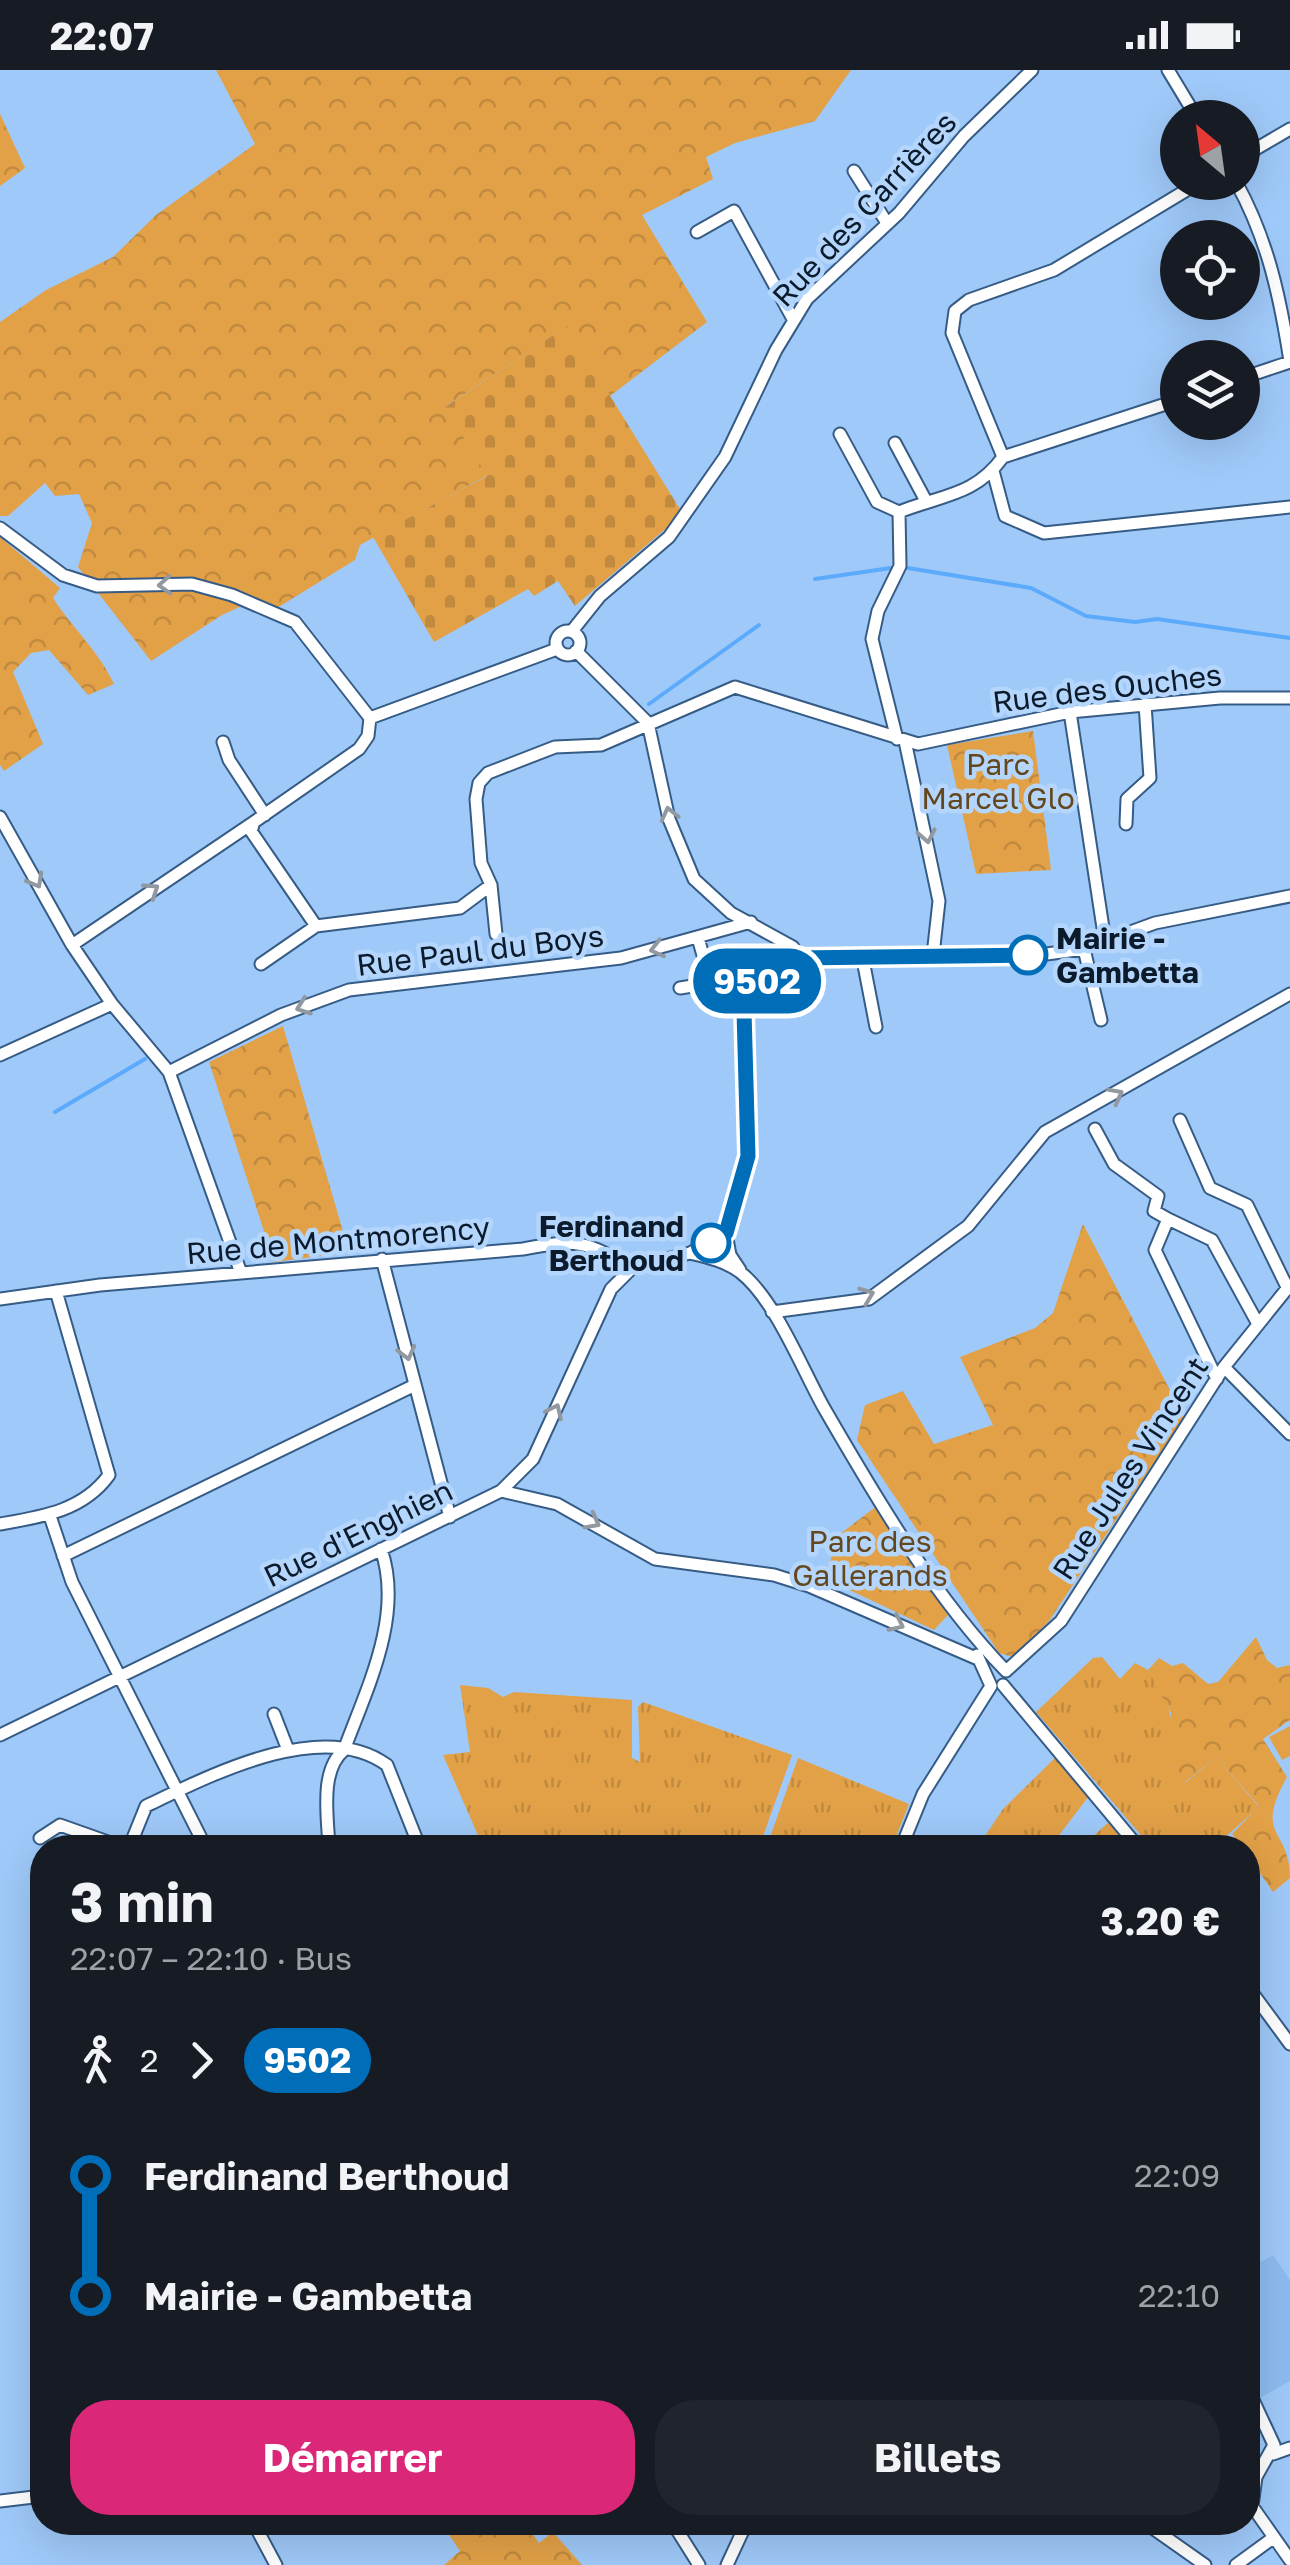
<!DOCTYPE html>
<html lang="fr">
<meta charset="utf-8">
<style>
:root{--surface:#171b24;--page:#20242c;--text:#f1f3f6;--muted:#9ea1a6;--accent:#db2777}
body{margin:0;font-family:"Golos Text",sans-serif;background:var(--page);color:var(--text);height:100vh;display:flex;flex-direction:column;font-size:38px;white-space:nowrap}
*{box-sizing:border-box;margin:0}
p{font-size:32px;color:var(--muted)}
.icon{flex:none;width:55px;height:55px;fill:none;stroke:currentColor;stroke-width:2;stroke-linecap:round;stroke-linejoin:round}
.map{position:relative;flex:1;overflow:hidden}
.side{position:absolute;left:30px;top:1765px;width:1230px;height:700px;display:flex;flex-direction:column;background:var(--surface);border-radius:40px;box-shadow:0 10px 40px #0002}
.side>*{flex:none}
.badge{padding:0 20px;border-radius:32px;font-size:35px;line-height:65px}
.needle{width:65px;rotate:331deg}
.controls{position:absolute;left:1160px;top:30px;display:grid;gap:20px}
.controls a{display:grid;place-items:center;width:100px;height:100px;border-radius:50%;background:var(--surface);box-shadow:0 10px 40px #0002;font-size:50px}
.map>.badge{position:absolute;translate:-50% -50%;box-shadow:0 0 0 5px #fff}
.legs{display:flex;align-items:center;gap:15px;height:110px;padding:0 40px;font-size:32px}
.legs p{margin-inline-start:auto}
.summary{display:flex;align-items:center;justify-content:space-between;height:170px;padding:0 40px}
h1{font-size:55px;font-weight:700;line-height:75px}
.action{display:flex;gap:20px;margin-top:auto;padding:20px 40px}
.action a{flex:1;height:115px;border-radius:40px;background:var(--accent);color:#fff;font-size:40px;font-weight:700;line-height:115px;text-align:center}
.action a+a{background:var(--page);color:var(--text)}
ul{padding:0 40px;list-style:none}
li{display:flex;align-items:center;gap:35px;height:120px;font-size:38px}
li i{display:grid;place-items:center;width:15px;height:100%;margin:0 12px;background:currentColor}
li i::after{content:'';width:25px;height:25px;margin:-12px;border:8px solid;border-radius:50%;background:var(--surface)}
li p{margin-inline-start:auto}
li:first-child i{background:linear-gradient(#0000 50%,currentColor 0)}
li:last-child i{background:linear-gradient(currentColor 50%,#0000 0)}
.status{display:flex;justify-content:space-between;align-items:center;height:70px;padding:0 50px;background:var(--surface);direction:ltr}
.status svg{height:28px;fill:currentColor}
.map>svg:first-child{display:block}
.built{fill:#8dbbef}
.grass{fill:url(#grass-tufts)}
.forest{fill:url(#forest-crowns)}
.cemetery{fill:url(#cemetery-stones)}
.pitch{fill:#e2a147}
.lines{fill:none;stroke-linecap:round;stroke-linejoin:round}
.stream{stroke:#5baafc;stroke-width:4}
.minor-casing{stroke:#365c86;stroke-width:15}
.minor{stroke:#fff;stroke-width:11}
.oneway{stroke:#9198a0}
.line-1-casing{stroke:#fff;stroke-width:22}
.line-1{stroke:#006db8;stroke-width:15}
.stop-1-dot{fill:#fff;stroke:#006db8;stroke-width:5}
.labels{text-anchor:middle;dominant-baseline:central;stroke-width:9;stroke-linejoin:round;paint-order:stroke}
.street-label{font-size:30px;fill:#0b1b2c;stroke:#b4d6fc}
.park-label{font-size:30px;fill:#65471e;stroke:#b4d6fc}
.stop-label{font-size:30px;font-weight:bold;fill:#0b1b2c;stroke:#b4d6fc;text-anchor:start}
</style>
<div class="status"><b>22:07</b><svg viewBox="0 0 49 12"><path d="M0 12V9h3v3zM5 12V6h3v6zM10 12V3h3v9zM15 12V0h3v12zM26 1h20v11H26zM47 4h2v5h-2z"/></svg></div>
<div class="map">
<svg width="1290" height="2495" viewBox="0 0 1290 2495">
<defs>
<pattern id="grass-tufts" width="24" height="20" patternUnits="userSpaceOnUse" patternTransform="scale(2.5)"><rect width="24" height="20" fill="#e2a147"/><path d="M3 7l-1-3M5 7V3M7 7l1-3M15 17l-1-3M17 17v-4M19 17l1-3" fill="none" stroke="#c18a3e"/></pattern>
<pattern id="forest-crowns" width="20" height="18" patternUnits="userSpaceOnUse" patternTransform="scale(2.5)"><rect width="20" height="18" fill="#e2a147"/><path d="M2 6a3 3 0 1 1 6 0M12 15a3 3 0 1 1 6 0" fill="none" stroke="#c18a3e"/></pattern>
<pattern id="cemetery-stones" width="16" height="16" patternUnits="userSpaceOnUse" patternTransform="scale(2.5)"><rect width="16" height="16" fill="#e2a147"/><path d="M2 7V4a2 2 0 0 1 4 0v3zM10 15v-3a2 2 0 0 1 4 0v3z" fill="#c18a3e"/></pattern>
</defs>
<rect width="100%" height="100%" fill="#9fc9f9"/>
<path class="built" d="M1273 2185 1290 2210V2311L1260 2328 1248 2304V2199Z"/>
<path class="grass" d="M1102 1587 1120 1609 1135 1593 1148 1600 1165 1625 1173 1656 1171 1692 1185 1713 1216 1687 1259 1737 1214 1777H1151L1036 1642 1093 1588Z
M460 1615 488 1618 503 1627 514 1622 632 1630V1688L640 1692 638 1637 643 1632 792 1685 762 1769 769 1770 798 1688 909 1734 892 1777H483L443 1685 470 1682Z
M1058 1685 1089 1726 1050 1777 977 1778 1003 1739Z
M1109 1752 1132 1778H1080Z"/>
<path class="forest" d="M216 0H851L815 51 735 73 706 87 713 109 642 145 707 252 610 326 566 257 446 336 488 405 360 475 355 490 277 538 253 531 222 545 151 591 78 497 92 453 79 424 55 426 45 413 8 446H0V252L46 220 113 187 156 145 255 74Z
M0 44 25 98 0 116Z
M0 467 60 518 53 528C73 559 98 580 114 614L88 625 49 580 31 583 13 602 43 674 4 701 0 695Z
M1033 661 1051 800 976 804 947 675Z
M283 956 349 1182 274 1192 209 992Z
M1083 1154 1184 1347 1049 1551 1013 1587 999 1583 857 1370 865 1335 903 1321 934 1374 993 1355 960 1287 1035 1258 1053 1243Z
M878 1435 949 1544 934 1560 824 1508 840 1464Z
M1256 1567 1267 1590 1277 1598 1290 1595V1650L1263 1669 1287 1707C1253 1768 1290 1757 1290 1808L1273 1822 1248 1786V1778L1242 1777 1232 1764 1259 1736 1216 1687 1184 1713 1171 1692V1643L1148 1600 1159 1588 1172 1596 1183 1593 1208 1614 1218 1612Z
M441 2453H525L539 2473 553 2462 582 2495H444L460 2481Z"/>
<path class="cemetery" d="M567 256 683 444 575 536 558 511 534 526 528 519 434 572 373 467 487 406 445 337Z"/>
<path class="pitch" d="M1290 1656V1686L1282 1690 1269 1667Z"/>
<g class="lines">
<path class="stream" d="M908 498 1031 518 1086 546 1135 552 1157 549 1290 568
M815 509 891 498
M649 634 759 555
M55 1042 145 989"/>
<defs>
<path id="minor" d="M1168 0 1197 48
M1242 87 1290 59
M854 101 887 153
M1236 112C1268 170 1280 227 1290 291
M697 162 734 141 793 249
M1242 308 1290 292
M840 364 877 432 899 442
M895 373 926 431
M1003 387 952 263 955 241 969 230 1054 200 1200 112
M1003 387 1178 330
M993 401 1005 446 1044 463 1290 437
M0 458 63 505 97 516 192 514 232 525 295 552 370 648
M556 573a12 12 0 1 1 24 0a12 12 0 1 1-24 0Z
M572 561 600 526 669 467 725 387 776 280 807 229 899 143 964 66 1032 0
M576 581 648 653 669 749 694 809 731 843 793 877 796 888
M1070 642 1105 871
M370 648 368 666 359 679 254 752 251 761 316 856 460 838 491 815 481 793 476 729 479 713 488 703 555 677 601 675 735 617 918 674 1070 642 1220 628H1290
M370 648 557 579
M897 669 872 569 878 541 900 496 899 442C941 425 975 426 1003 387
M905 671 939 831 933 885
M223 672 229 690 265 745
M0 747 72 875 112 934 169 1002 241 1203
M1126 754 1127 729 1150 708 1145 634
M491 815 496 864
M698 868 711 913 750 915
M72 875 254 752
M1084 879 1101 950
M862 885 876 957
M261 894 316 856
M680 918 711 913
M0 985 112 934
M169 1002 281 945 349 920 621 888 751 852
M1180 1050 1210 1118 1247 1135 1288 1219
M1095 1059 1114 1094 1158 1126 1154 1141 1168 1149
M726 1163 730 1185 740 1200
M690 1183C707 1187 725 1191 740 1202 775 1229 802 1299 824 1338 876 1428 935 1528 1006 1601
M382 1189 450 1447
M0 1229 100 1215 523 1179C578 1169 583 1170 632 1198L690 1183 726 1163 748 1086 744 941 750 915 796 888 1039 885 1084 879 1155 853 1290 826
M772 1242 869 1229 968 1156 1045 1062 1290 924
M1224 1297 1290 1364
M1217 1309 1155 1180 1168 1149 1212 1170 1258 1254
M501 1421 557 1434 655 1489 774 1505 809 1516 978 1589
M50 1446 72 1512 206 1778
M0 1454C41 1447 83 1441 109 1405L56 1221
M63 1486 415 1315
M977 1585 991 1616
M1006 1601 1061 1551 1224 1297 1290 1215
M1003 1615 1139 1778
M274 1644 288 1680
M0 1665 501 1421 533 1389 611 1219 632 1198
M40 1768 60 1755 125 1778
M129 1778 146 1736C209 1706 322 1647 387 1695L420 1778
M329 1778C328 1748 319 1701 344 1680 367 1618 404 1545 381 1479
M901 1778 923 1724 991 1616
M1248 1917 1290 1974
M1248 2319 1274 2375 1256 2407 1252 2436 1290 2490
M1273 2384 1290 2378
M0 2431 42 2426
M253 2452 276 2495
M672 2452 699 2495
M1144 2452 1205 2495
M727 2495 747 2452
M1236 2495 1273 2468"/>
</defs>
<use href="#minor" class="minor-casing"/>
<use href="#minor" class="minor"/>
</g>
<defs><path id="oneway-chevron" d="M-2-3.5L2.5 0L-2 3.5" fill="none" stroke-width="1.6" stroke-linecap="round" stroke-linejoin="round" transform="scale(2.5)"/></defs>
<g class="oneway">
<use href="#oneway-chevron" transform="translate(165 515) rotate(177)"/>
<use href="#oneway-chevron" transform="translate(669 744) rotate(-104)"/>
<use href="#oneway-chevron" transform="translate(927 766) rotate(79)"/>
<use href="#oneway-chevron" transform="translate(36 811) rotate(61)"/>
<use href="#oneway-chevron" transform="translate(152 820) rotate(-34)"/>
<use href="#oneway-chevron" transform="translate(657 879) rotate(166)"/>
<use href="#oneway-chevron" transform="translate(303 937) rotate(160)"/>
<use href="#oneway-chevron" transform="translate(1116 1025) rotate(-28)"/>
<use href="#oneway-chevron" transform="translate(867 1225) rotate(-21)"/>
<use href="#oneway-chevron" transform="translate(407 1283) rotate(75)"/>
<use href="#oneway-chevron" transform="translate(555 1341) rotate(-65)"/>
<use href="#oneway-chevron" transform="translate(593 1452) rotate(28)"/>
<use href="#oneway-chevron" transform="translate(897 1554) rotate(25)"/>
</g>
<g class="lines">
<defs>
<path id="line-1" d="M711 1173 726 1163 748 1086 744 941 750 915 796 888 1028 885"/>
</defs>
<use href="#line-1" class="line-1-casing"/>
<use href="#line-1" class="line-1"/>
</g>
<g class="stop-1-dot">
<circle cx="1028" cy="885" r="18"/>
<circle cx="711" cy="1173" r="18"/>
</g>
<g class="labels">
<g class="street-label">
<text transform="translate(864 139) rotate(-47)">Rue des Carrières</text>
<text transform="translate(1107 618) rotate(-7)">Rue des Ouches</text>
<text transform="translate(480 880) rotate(-7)">Rue Paul du Boys</text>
<text transform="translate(338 1170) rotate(-5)">Rue de Montmorency</text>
<text transform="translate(1130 1398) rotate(-57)">Rue Jules Vincent</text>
<text transform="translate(358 1463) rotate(-26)">Rue d'Enghien</text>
</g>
<g class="park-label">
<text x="998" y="694">Parc<tspan x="998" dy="34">Marcel Glo</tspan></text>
<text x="870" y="1471">Parc des<tspan x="870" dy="34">Gallerands</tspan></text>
</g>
<g class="stop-label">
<text x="1056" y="868">Mairie -<tspan x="1056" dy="34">Gambetta</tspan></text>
<text x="684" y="1156" text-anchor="end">Ferdinand<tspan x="684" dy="34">Berthoud</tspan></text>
</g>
</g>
</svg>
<div class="controls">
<a><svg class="needle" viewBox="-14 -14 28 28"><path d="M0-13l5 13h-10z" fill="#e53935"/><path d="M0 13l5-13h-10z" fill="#9ea1a6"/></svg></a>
<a><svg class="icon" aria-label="locate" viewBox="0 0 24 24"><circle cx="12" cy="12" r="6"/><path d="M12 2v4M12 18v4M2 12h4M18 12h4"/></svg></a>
<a><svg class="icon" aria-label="layers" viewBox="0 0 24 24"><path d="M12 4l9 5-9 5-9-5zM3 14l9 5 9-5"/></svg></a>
</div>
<b class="badge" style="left:757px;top:911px;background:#006db8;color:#fff">9502</b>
<section class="side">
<div class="summary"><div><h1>3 min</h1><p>22:07 – 22:10 · Bus</p></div><b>3.20 €</b></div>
<div class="legs"><svg class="icon" aria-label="walk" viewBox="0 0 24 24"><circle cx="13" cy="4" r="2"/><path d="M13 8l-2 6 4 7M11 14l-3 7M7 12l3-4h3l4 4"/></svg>2<svg class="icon" aria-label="forward" viewBox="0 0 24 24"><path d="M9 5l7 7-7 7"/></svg><b class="badge" style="background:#006db8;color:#fff">9502</b></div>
<ul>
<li><i style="color:#006db8"></i><b>Ferdinand Berthoud</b><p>22:09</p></li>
<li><i style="color:#006db8"></i><b>Mairie - Gambetta</b><p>22:10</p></li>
</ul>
<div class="action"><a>Démarrer</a><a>Billets</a></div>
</section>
</div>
